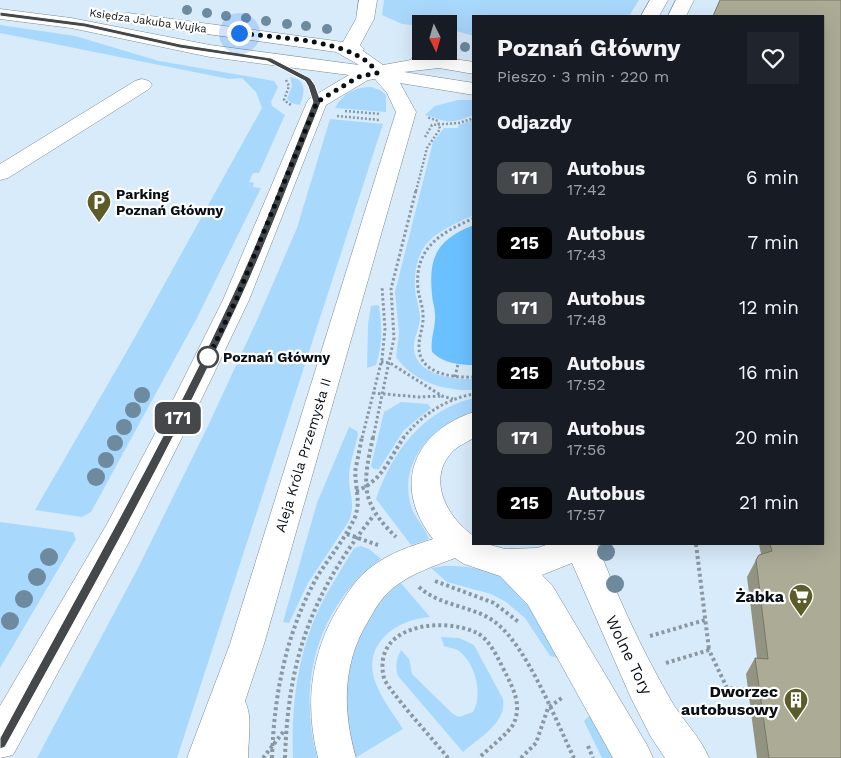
<!DOCTYPE html>
<html lang="pl">
<meta charset="utf-8">
<style>
:root{--surface:#171b24;--page:#20242c;--text:#f1f3f6;--muted:#9ea1a6}
body{margin:0;font-family:"Work Sans",sans-serif;background:var(--page);color:var(--text);height:100vh;display:flex;flex-direction:column;font-size:19px;white-space:nowrap}
*{box-sizing:border-box;margin:0}
p{font-size:16px;color:var(--muted)}
.icon{flex:none;width:28px;height:28px;fill:none;stroke:currentColor;stroke-width:2;stroke-linecap:round;stroke-linejoin:round}
.map{position:relative;flex:1;overflow:hidden}
.panel{position:absolute;left:472px;top:15px;width:352px;height:530px;display:flex;flex-direction:column;background:var(--surface);border-radius:0px;box-shadow:0 5px 20px #0002}
.panel>*{flex:none}
.badge{padding:0 10px;border-radius:8px;font-size:18px;line-height:32px}
.needle{width:32px;rotate:175deg}
.fabs{position:absolute;left:412px;top:15px;display:grid;gap:10px}
.fabs a{display:grid;place-items:center;width:45px;height:45px;border-radius:0px;background:var(--surface);box-shadow:0 5px 20px #0002;font-size:25px}
.you{position:absolute;width:25px;height:25px;margin:-12px;border:4px solid #fff;border-radius:50%;background:#1a73e8;box-shadow:0 0 0 8px #1a73e833}
.map>.badge{position:absolute;translate:-50% -50%;box-shadow:0 0 0 2px #fff}
h2{padding:0 25px;font-size:19px;line-height:45px}
.round{display:grid;place-items:center;flex:none;width:52px;height:52px;border-radius:0px;background:var(--page)}
.summary{display:flex;align-items:center;justify-content:space-between;height:85px;padding:0 25px}
h1{font-size:24px;font-weight:700;line-height:38px}
ul{padding:0;list-style:none}
li{display:flex;align-items:center;gap:15px;height:65px;padding:0 25px}
li div{flex:1}
li b{display:block;font-size:19px}
li em{font-style:normal}
li .badge{min-width:55px;font-weight:700;text-align:center}
.map>svg:first-child{display:block}
.green{fill:#a9d8fd}
.water{fill:#6bc1ff}
.lines{fill:none;stroke-linecap:round;stroke-linejoin:round}
.minor-casing{stroke:#788997;stroke-width:1}
.path-far2{stroke:#8a98a3;stroke-width:2.5;stroke-dasharray:2 2;stroke-linecap:butt}
.path-far1{stroke:#8a98a3;stroke-width:3;stroke-dasharray:2.5 2.5;stroke-linecap:butt}
.path{stroke:#8a98a3;stroke-width:4;stroke-dasharray:3 3;stroke-linecap:butt}
.minor{fill:#fff;fill-rule:evenodd}
.tree{fill:#6e8a9f}
.wall{fill:#939381}
.building{fill:#abab96;stroke:#787869}
.line{fill:#45484a;stroke:#fff}
.walk{stroke:#090f14;stroke-width:5;stroke-dasharray:0 9}
.stop-dot{fill:#fff;stroke:#45484a;stroke-width:2.5}
.labels{text-anchor:middle;dominant-baseline:central;stroke-width:4.5;stroke-linejoin:round;paint-order:stroke}
.far-street-label{font-size:11px;fill:#090f14;stroke:#fff}
.poi-label{font-size:14px;font-weight:bold;fill:#090f14;stroke:#fff;text-anchor:start}
.stop-label{font-size:14px;font-weight:bold;fill:#090f14;stroke:#fff;text-anchor:start}
.street-label{font-size:14px;fill:#090f14;stroke:#fff}
.near-poi-label{font-size:16px;font-weight:bold;fill:#090f14;stroke:#fff;text-anchor:end}
.near-street-label{font-size:16px;fill:#090f14;stroke:#fff}
</style>
<div class="map">
<svg width="841" height="758" viewBox="0 0 841 758">
<rect width="100%" height="100%" fill="#d8ebfa"/>
<path class="green" d="M384 0H639L629 16H474V36L449 29V24H421V26L402 24 382 15Z
M0 25 75 36 159 61 274 81 278 87 271 102 272 106 285 115 259 173H253L249 182 254 183 253 187 261 188 197 318 91 512 82 517 35 510 134 339 262 108 256 92 242 78 229 79 0 33Z
M290 77C307 79 305 93 300 105L291 103 287 99 292 86Z
M371 87 380 90 386 95V112L335 108C343 93 355 87 371 87Z
M458 100H474V115C464 118 456 123 445 121 438 120 432 116 425 115L435 106Z
M330 119 383 124 177 758H37L138 568 207 428 258 318 297 228Z
M474 119V215C437 232 413 241 415 289 416 299 420 309 420 319 419 330 413 339 414 349 416 375 454 380 474 379V390C444 391 414 382 396 357L399 333 395 292 433 142 444 128H458L459 125Z
M377 305 379 306C382 326 383 345 376 365L367 368 368 324 371 306Z
M474 398V412C433 424 396 463 412 509 416 519 426 529 429 539L411 545 376 499C392 452 423 410 474 398Z
M401 402 428 404 431 408 404 430 379 469H374L371 466 384 412Z
M349 427 357 431 358 435C355 449 349 464 349 478 349 496 356 502 349 521L308 583 289 623 283 622 317 503Z
M0 522 73 532 76 539 0 668Z
M361 546 369 549 381 559C317 606 297 683 317 758H293C291 708 297 657 318 611 328 589 342 569 354 548Z
M444 566C472 565 503 571 523 592 535 604 553 643 562 659L550 656 525 618 506 602 491 594 447 582 431 568Z
M400 582 430 617C398 619 364 642 374 678 379 696 393 713 403 729L355 758 348 737 345 678 364 620 387 593Z
M441 637 459 638 474 645 503 699C507 723 479 738 463 752L398 676C395 667 396 659 401 650L409 659 412 674 453 714 459 717 473 712C483 695 476 664 459 651 455 648 449 648 444 646Z
M595 710 620 758H602L584 721Z"/>
<path class="water" d="M474 225V365C459 365 443 363 432 352 430 339 436 327 435 314 435 307 432 301 432 294 428 256 438 239 474 225Z"/>
<g class="lines">
<defs>
<path id="minor" d="M359 0H377L374 19 360 45 364 49 363 51 383 65 411 60 413 56 420 54 474 62V74L439 68 404 72 474 83V95L400 83 416 112 264 644 245 701C253 718 248 739 248 758H187L230 644 396 112 387 93 375 79 368 80 326 105 249 300 203 396 129 542 13 755 0 758V706L107 524 175 396 223 300 307 102 310 98 349 75 210 57 71 28 0 19V9L71 18 210 45 359 65 336 52 128 23 122 22 119 18 122 14 128 13 343 42 356 19Z
M650 0H668L659 16H641Z
M676 0H694L686 16H668Z
M142 79 149 81 152 85 149 89 8 178 0 180V164L135 81Z
M474 412V438C467 442 460 445 454 450 425 478 447 518 474 536V544H487L505 549 537 548 549 544H597C617 596 641 648 669 697 681 719 700 736 709 758H665L651 737 631 698 572 563 542 575 552 585 647 745 653 758H613L528 605 500 576 464 564 455 558C434 566 412 573 393 588 383 596 376 607 370 618 342 662 342 709 356 758H318C304 702 311 649 343 600 351 588 359 576 370 568 389 553 411 546 433 539 392 487 412 432 474 412Z"/>
</defs>
<use href="#minor" class="minor-casing"/>
<path class="path-far2" d="M286 80 289 86 284 100 292 106
M345 111 381 114
M337 116 380 120
M425 137 432 125 459 123 474 118
M416 191 427 148 440 129 438 121 427 117"/>
<path class="path-far1" d="M474 218C441 233 414 247 418 289 419 298 423 306 423 315 424 326 419 335 419 346 418 374 453 378 474 377
M381 362 390 363 442 396 453 399
M455 377 458 364
M373 393 419 397 442 396
M362 438 382 359 385 329 382 287
M373 438 394 338 391 289 416 190
M403 438C422 415 445 399 474 394"/>
<path class="path" d="M373 437C363 484 359 501 396 537
M356 491C382 482 390 457 404 437
M347 534 378 545
M696 544 709 650
M435 581 494 603 520 623
M419 587C441 607 472 605 495 622 527 646 556 721 574 758
M650 636 705 620
M666 663 709 650 727 688 752 690
M588 746 593 758
M263 758 284 731
M272 758C274 694 286 633 317 577 330 556 346 538 356 515L358 503 355 472 362 437
M285 758C288 658 312 593 374 515
M448 758C438 745 386 688 384 678 371 625 442 616 477 633 491 640 500 663 507 676 515 692 521 706 514 723 509 733 488 749 479 758
M521 758 536 743 548 708 563 697"/>
<use href="#minor" class="minor"/>
</g>
<g class="tree">
<circle cx="187" cy="10" r="5"/>
<circle cx="207" cy="13" r="5"/>
<circle cx="226" cy="16" r="5"/>
<circle cx="246" cy="18" r="5"/>
<circle cx="266" cy="21" r="5"/>
<circle cx="287" cy="24" r="5"/>
<circle cx="306" cy="26" r="5"/>
<circle cx="327" cy="29" r="5"/>
<circle cx="465" cy="47" r="5"/>
<circle cx="142" cy="395" r="8"/>
<circle cx="133" cy="410" r="8"/>
<circle cx="124" cy="427" r="8"/>
<circle cx="115" cy="443" r="8"/>
<circle cx="106" cy="460" r="8"/>
<circle cx="96" cy="477" r="9"/>
<circle cx="606" cy="552" r="9"/>
<circle cx="49" cy="557" r="9"/>
<circle cx="37" cy="577" r="9"/>
<circle cx="615" cy="584" r="9"/>
<circle cx="24" cy="599" r="9"/>
<circle cx="10" cy="621" r="9"/>
</g>
<path class="wall" d="M759 544H824L841 758H757L746 674 755 658H757L747 577 756 560 761 554Z"/>
<path class="building" d="M720 0H841V758H769L755 658 768 659 756 560 759 555 772 551 770 544H824V16H713Z"/>
<path class="line" d="M0 12 85 23 180 44 271 58 310 78 315 85 321 102C294 169 269 237 239 302 169 454 86 600 5 747L0 749V738C77 594 160 451 230 301 261 236 286 169 313 102L308 86 305 81 267 61 180 48 85 27 0 16Z"/>
<g class="lines">
<path class="walk" d="M208 357 205 364 236 300 317 102 358 77 377 73C358 39 275 38 239 33"/>
</g>
<defs>
<symbol id="parking-pin" viewBox="-11 -11 22 30"><path d="M0 17L-7.5 6A9.5 9.5 0 1 1 7.5 6Z" fill="#5c5c28" stroke="#fff"/><path d="M-3.5-5.5H1a3.5 3.5 0 0 1 0 7H-1V5.5H-3.5ZM-1-3.4V-.6H.8a1.4 1.4 0 0 0 0-2.8Z" fill="#fff"/></symbol>
<symbol id="supermarket-pin" viewBox="-11 -11 22 30"><path d="M0 17L-7.5 6A9.5 9.5 0 1 1 7.5 6Z" fill="#5c5c28" stroke="#fff"/><path d="M-6-5.5h2.5l.6 2H6L4.5 2H-2.5L-4.4-4H-6ZM-1.5 3.2a1.3 1.3 0 1 0 .1 0ZM3 3.2a1.3 1.3 0 1 0 .1 0Z" fill="#fff"/></symbol>
<symbol id="building-pin" viewBox="-11 -11 22 30"><path d="M0 17L-7.5 6A9.5 9.5 0 1 1 7.5 6Z" fill="#5c5c28" stroke="#fff"/><path d="M-4-6H4V6H1V3H-1V6H-4ZM-2.5-4.3h1.7v1.8h-1.7ZM.8-4.3h1.7v1.8H.8ZM-2.5-1h1.7V.8h-1.7ZM.8-1h1.7V.8H.8Z" fill="#fff"/></symbol>
</defs>
<g fill-rule="evenodd">
<use href="#parking-pin" x="85" y="188" width="28" height="38"/>
<use href="#supermarket-pin" x="787" y="582" width="28" height="38"/>
<use href="#building-pin" x="782" y="686" width="28" height="38"/>
</g>
<circle class="stop-dot" cx="208" cy="357" r="10"/>
<g class="labels">
<g class="far-street-label">
<text transform="translate(148 21) rotate(8)">Księdza Jakuba Wujka</text>
</g>
<g class="poi-label">
<text x="116" y="194">Parking<tspan x="116" dy="16">Poznań Główny</tspan></text>
</g>
<g class="stop-label">
<text x="223" y="357">Poznań Główny</text>
</g>
<g class="street-label">
<text transform="translate(303 455) rotate(-73)">Aleja Króla Przemysła II</text>
</g>
<g class="near-poi-label">
<text x="784" y="596">Żabka</text>
<text x="778" y="691">Dworzec<tspan x="778" dy="18">autobusowy</tspan></text>
</g>
<g class="near-street-label">
<text transform="translate(629 655) rotate(64)">Wolne Tory</text>
</g>
</g>
</svg>
<div class="fabs">
<a><svg class="needle" viewBox="-14 -14 28 28"><path d="M0-13l5 13h-10z" fill="#e53935"/><path d="M0 13l5-13h-10z" fill="#9ea1a6"/></svg></a>
</div>
<div class="you" style="left:239px;top:33px"></div>
<b class="badge" style="left:178px;top:418px;background:#45484a;color:#fff">171</b>
<section class="panel">
<div class="summary"><div><h1>Poznań Główny</h1><p>Pieszo · 3 min · 220 m</p></div><a class="round"><svg class="icon" aria-label="heart" viewBox="0 0 24 24"><path d="M12 20l-8-8c-3-5 5-10 8-4 3-6 11-1 8 4z"/></svg></a></div>
<h2>Odjazdy</h2>
<ul>
<li><span class="badge" style="background:#45484a;color:#fff">171</span><div><b>Autobus</b><p>17:42</p></div><em>6 min</em></li>
<li><span class="badge" style="background:#000;color:#fff">215</span><div><b>Autobus</b><p>17:43</p></div><em>7 min</em></li>
<li><span class="badge" style="background:#45484a;color:#fff">171</span><div><b>Autobus</b><p>17:48</p></div><em>12 min</em></li>
<li><span class="badge" style="background:#000;color:#fff">215</span><div><b>Autobus</b><p>17:52</p></div><em>16 min</em></li>
<li><span class="badge" style="background:#45484a;color:#fff">171</span><div><b>Autobus</b><p>17:56</p></div><em>20 min</em></li>
<li><span class="badge" style="background:#000;color:#fff">215</span><div><b>Autobus</b><p>17:57</p></div><em>21 min</em></li>
</ul>
</section>
</div>
